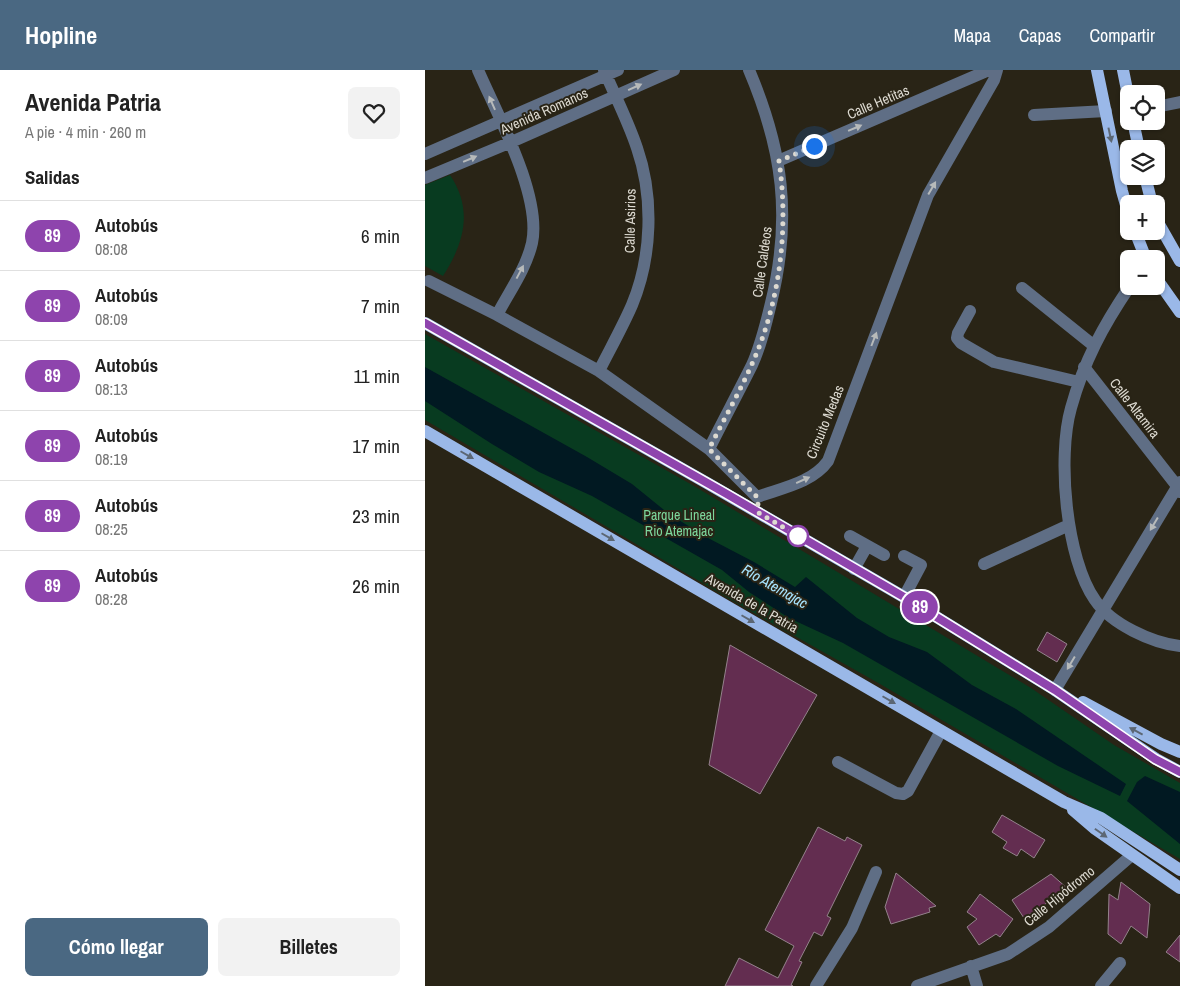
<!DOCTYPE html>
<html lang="es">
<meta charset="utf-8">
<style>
:root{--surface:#fff;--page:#f2f2f2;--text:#222;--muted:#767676;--line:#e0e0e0;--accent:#4a6882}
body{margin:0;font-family:"Archivo Narrow",sans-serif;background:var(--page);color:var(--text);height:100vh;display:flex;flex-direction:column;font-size:19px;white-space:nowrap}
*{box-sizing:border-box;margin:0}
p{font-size:16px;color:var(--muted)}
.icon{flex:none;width:28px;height:28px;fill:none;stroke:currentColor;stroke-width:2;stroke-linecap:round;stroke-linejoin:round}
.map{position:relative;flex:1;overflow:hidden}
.sheet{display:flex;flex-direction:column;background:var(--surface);width:425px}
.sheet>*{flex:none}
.badge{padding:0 10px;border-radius:16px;font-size:18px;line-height:32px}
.controls{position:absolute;left:695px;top:15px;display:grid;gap:10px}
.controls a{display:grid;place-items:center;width:45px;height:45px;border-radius:8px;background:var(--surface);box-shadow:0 1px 4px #0004;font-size:25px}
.you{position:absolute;width:25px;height:25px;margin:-12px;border:4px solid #fff;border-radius:50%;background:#1a73e8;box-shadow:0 0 0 8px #1a73e833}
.map>.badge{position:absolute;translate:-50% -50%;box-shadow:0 0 0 2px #fff}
h2{padding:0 25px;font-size:19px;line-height:45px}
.round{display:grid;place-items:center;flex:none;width:52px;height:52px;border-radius:8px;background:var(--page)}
.overview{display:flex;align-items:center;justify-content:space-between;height:85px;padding:0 25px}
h1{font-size:24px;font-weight:800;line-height:38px}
.primary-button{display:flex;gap:10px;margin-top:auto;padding:10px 25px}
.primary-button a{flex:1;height:58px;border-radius:8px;background:var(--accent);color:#fff;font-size:20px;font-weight:800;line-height:58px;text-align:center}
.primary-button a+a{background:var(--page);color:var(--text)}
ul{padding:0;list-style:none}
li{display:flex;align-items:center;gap:15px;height:70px;padding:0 25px;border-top:1px solid var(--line)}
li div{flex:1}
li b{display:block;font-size:19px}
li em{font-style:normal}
li .badge{min-width:55px;font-weight:700;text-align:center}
header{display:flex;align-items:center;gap:30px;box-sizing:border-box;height:70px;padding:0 25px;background:var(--accent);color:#fff}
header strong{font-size:24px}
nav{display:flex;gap:28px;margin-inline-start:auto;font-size:18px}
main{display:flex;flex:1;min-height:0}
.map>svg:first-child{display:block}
.green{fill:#083b20}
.water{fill:#011922}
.building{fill:#632d50;stroke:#94828c}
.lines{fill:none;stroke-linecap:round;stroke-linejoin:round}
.minor{stroke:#5f6e85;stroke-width:12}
.major{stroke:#9ab8e8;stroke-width:12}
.oneway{fill:#b7baba}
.oneway2{fill:#5c6774}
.line-casing{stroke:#fff;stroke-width:11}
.line{stroke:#8e44ad;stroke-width:8}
.walk{stroke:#dddad1;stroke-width:5;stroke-dasharray:0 9}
.stop-dot{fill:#fff;stroke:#8e44ad;stroke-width:2.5}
.labels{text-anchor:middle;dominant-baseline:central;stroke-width:4;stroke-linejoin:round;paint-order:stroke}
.street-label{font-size:14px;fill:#dddad1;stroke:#292416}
.park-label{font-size:14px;fill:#7dd79d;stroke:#292416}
.water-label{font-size:15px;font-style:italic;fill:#a7e4ff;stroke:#292416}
</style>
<header>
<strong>Hopline</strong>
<nav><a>Mapa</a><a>Capas</a><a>Compartir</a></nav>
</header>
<main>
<section class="sheet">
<div class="overview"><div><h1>Avenida Patria</h1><p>A pie · 4 min · 260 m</p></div><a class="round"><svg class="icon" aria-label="heart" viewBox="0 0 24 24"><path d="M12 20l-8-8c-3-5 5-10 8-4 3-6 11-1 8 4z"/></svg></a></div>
<h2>Salidas</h2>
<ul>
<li><span class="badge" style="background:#8e44ad;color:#fff">89</span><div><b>Autobús</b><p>08:08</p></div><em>6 min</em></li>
<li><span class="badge" style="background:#8e44ad;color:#fff">89</span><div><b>Autobús</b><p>08:09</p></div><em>7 min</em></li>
<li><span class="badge" style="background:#8e44ad;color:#fff">89</span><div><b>Autobús</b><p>08:13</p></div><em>11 min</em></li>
<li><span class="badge" style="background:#8e44ad;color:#fff">89</span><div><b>Autobús</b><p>08:19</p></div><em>17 min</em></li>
<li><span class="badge" style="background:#8e44ad;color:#fff">89</span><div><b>Autobús</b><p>08:25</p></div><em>23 min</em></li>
<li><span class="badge" style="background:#8e44ad;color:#fff">89</span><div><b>Autobús</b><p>08:28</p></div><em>26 min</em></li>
</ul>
<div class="primary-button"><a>Cómo llegar</a><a>Billetes</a></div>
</section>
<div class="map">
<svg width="755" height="916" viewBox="0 0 755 916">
<rect width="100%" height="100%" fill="#292416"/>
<path class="green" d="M25 105C48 139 40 172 18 206L0 196V115Z
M0 264 269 416 606 618 689 675 755 713V789L455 614 315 535 0 350Z"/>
<path class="water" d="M0 297 162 387 207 414 244 444 283 468 329 492 370 517 381 507 432 548 464 567 502 582 547 615 591 639 701 714 695 726 633 696 418 573 364 548 324 522 297 500 167 426 114 402 67 374 0 331Z
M720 706 755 722V774L702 731 712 712Z"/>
<path class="building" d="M622 562 642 574 632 592 612 580Z
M305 575 392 625 335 724 284 695Z
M577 745 620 770 609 788 596 779 592 786 578 778 582 772 567 762Z
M393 757 420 771 422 767 437 775 402 846 406 848 397 866 389 862 374 891 377 892 366 915 368 916H300L314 888 353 908 369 876 340 860Z
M471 803 511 836 504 838 505 842 466 854 460 837Z
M626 804 643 819 599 848 587 830Z
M696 812 725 834 722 868 706 856 696 874 683 864 684 824 693 830Z
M555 824 588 849 575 867 571 864 554 875 542 857 552 849 542 842Z
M755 865V892L741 882Z"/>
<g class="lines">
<path class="minor" d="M53 0C72 44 117 126 107 173 101 199 84 222 72 245
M731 37 755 32
M609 45 681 41
M0 84 193 0
M353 91 564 0
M0 108 84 73 249 0
M4 211 72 245 174 301 284 379 332 427
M705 216C678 256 659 291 646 338 632 387 641 489 670 530 686 554 727 573 755 576
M597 218 668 275
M545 241 533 263 532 268 536 273 569 292 654 312
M659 297 752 416 755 422
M174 301C185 279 197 258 207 235 227 187 229 127 212 78 203 51 190 26 179 0
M284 379C298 351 313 323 327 295 336 275 341 254 346 233 367 148 358 80 324 0
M332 427C357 418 387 413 403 391L503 125 569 10 572 0
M425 466 459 485
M479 486 496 495 479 527
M559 494 644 455
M429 499 442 476
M630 620 755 412
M413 692 471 723 478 724 483 721 516 661
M546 896 552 916
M391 916 427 858 451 802
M492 916 583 884 624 857 707 785
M676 916 695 893"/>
<path class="major" d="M672 0 697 121 704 146
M698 0 704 30
M708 51 714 79
M720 106 727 134
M731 149 755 191
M710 161 721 189
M731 208 755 242
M0 253 282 413 479 527 630 620 731 689 755 702
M0 361 639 732 676 748 755 800
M658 632 736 674 755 682
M648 740 669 758 755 818"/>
</g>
<defs><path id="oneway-solid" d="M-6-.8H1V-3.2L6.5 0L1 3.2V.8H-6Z" transform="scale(1.25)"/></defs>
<g class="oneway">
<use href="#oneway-solid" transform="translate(210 17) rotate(-24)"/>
<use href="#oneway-solid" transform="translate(67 33) rotate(-114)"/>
<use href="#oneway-solid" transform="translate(430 58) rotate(-23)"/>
<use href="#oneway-solid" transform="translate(45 89) rotate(-23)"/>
<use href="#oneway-solid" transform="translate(507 118) rotate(-60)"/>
<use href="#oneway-solid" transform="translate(95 202) rotate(-62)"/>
<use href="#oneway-solid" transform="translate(449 269) rotate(-69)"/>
<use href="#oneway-solid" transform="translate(378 410) rotate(-24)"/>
<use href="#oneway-solid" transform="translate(729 454) rotate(121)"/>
<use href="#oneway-solid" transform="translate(646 593) rotate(121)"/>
</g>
<g class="oneway2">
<use href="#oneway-solid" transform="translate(685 65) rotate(78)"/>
<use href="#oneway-solid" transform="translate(42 385) rotate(30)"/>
<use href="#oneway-solid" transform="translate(183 467) rotate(30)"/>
<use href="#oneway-solid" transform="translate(323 549) rotate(30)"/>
<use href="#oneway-solid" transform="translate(464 630) rotate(30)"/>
<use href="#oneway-solid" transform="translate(711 661) rotate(-152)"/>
<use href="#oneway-solid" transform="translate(676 763) rotate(35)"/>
</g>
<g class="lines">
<defs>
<path id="line" d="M0 253 300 423 479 527 630 620 730 689 755 702"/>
</defs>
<use href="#line" class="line-casing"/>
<use href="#line" class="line"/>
<path class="walk" d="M373 466 334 443 332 427 284 379C298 351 314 323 327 294 355 232 364 158 354 91L389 76"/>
</g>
<circle class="stop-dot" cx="373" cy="466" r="10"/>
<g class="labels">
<g class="street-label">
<text transform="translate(453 32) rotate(-23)">Calle Hetitas</text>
<text transform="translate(119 41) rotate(-24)">Avenida Romanos</text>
<text transform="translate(205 151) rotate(-89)">Calle Asirios</text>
<text transform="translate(337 192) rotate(-82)">Calle Caldeos</text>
<text transform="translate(710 338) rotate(52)">Calle Altamira</text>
<text transform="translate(400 352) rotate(-68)">Circuito Medas</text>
<text transform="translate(327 533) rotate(30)">Avenida de la Patria</text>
<text transform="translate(634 826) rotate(-39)">Calle Hipódromo</text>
</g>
<g class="park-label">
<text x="254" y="445">Parque Lineal<tspan x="254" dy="16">Rio Atemajac</tspan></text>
</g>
<g class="water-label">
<text transform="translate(350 516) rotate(30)">Río Atemajac</text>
</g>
</g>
</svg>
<div class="controls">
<a><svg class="icon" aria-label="locate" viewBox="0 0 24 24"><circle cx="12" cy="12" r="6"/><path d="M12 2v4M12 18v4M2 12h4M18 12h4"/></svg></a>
<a><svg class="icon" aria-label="layers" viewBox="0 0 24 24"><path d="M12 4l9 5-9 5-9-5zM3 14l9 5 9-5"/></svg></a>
<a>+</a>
<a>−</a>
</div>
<div class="you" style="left:389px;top:76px"></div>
<b class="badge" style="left:495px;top:537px;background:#8e44ad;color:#fff">89</b>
</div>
</main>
